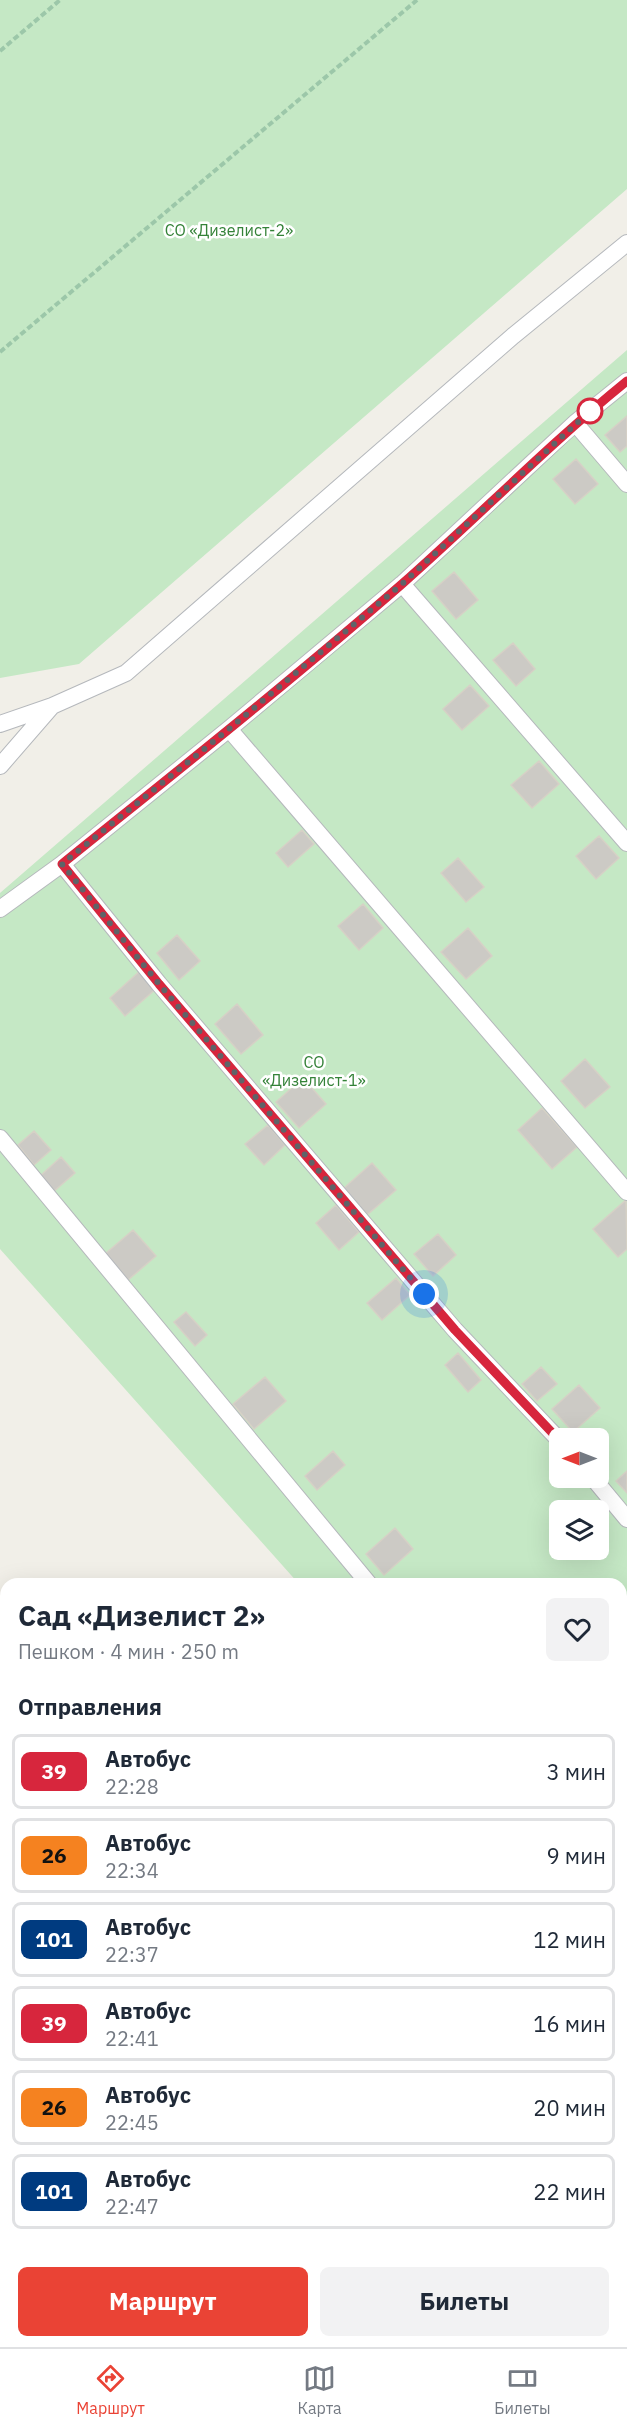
<!DOCTYPE html>
<html lang="ru">
<meta charset="utf-8">
<style>
:root{--surface:#fff;--page:#f2f2f3;--text:#1f2937;--muted:#747a83;--line:#e0e1e3;--accent:#ea4335}
body{margin:0;font-family:"IBM Plex Sans",sans-serif;background:var(--page);color:var(--text);height:100vh;display:flex;flex-direction:column;font-size:22px;white-space:nowrap}
*{box-sizing:border-box;margin:0}
p{font-size:20px;color:var(--muted)}
.icon{flex:none;width:33px;height:33px;fill:none;stroke:currentColor;stroke-width:2;stroke-linecap:round;stroke-linejoin:round}
.map{position:relative;flex:1;overflow:hidden}
.panel{position:absolute;left:0px;top:1578px;width:627px;height:770px;display:flex;flex-direction:column;background:var(--surface);border-radius:18px 18px 0 0;box-shadow:0 6px 24px #0002}
.panel>*{flex:none}
.badge{padding:0 12px;border-radius:9px;font-size:21px;line-height:39px}
.needle{width:39px;rotate:270deg}
.fabs{position:absolute;left:549px;top:1428px;display:grid;gap:12px}
.fabs a{display:grid;place-items:center;width:60px;height:60px;border-radius:9px;background:var(--surface);box-shadow:0 6px 24px #0002;font-size:30px}
.you{position:absolute;width:30px;height:30px;margin:-15px;border:4px solid #fff;border-radius:50%;background:#1a73e8;box-shadow:0 0 0 9px #1a73e833}
.map>.badge{position:absolute;translate:-50% -50%;box-shadow:0 0 0 3px #fff}
h2{padding:0 18px;font-size:22px;line-height:54px}
.round{display:grid;place-items:center;flex:none;width:63px;height:63px;border-radius:9px;background:var(--page)}
.headline{display:flex;align-items:center;justify-content:space-between;height:102px;padding:0 18px}
h1{font-size:28px;font-weight:800;line-height:45px}
.primary-button{display:flex;gap:12px;margin-top:auto;padding:12px 18px}
.primary-button a{flex:1;height:69px;border-radius:9px;background:var(--accent);color:#fff;font-size:24px;font-weight:800;line-height:69px;text-align:center}
.primary-button a+a{background:var(--page);color:var(--text)}
ul{padding:0;list-style:none}
li{display:flex;align-items:center;gap:18px;height:75px;margin:0 12px 9px;padding:0 6px;border:3px solid var(--line);border-radius:9px}
li div{flex:1}
li b{display:block;font-size:22px}
li em{font-style:normal}
li .badge{min-width:66px;font-weight:700;text-align:center}
.tabs{display:flex;justify-content:space-around;align-items:center;height:84px;border-top:2px solid var(--line);background:var(--surface);font-size:16px;color:var(--muted)}
.tabs a{display:grid;justify-items:center;gap:3px}
.tabs .on{color:var(--accent)}
.map>svg:first-child{display:block}
.green{fill:#c5e8c5;fill-rule:evenodd}
.building{fill:#cccac5;stroke:#d6d1c6;stroke-width:1.5}
.lines{fill:none;stroke-linecap:round;stroke-linejoin:round}
.lane-casing{stroke:#b5b8bc;stroke-width:18}
.path{stroke:#9cc7a9;stroke-width:4;stroke-dasharray:6 3;stroke-linecap:butt}
.lane{stroke:#fff;stroke-width:16}
.line-casing{stroke:#fff;stroke-width:14}
.line{stroke:#d7263d;stroke-width:9}
.walk{stroke:#5f6368;stroke-width:6;stroke-dasharray:0 10.8}
.stop-dot{fill:#fff;stroke:#d7263d;stroke-width:3}
.labels{text-anchor:middle;dominant-baseline:central;stroke-width:5;stroke-linejoin:round;paint-order:stroke}
.park-label{font-size:16px;fill:#348238;stroke:#fff}
</style>
<div class="map">
<svg width="627" height="2347" viewBox="0 0 627 2347">
<rect width="100%" height="100%" fill="#f1efe8"/>
<path class="green" d="M0 0H627V189L79 664 0 678Z
M627 350V1952L621 1945V1584H299L0 1249V893ZM560 1438H598V1478H560ZM560 1510H598V1550H560Z"/>
<path class="building" d="M627 416V446L620 452 605 435Z
M576 459 598 484 575 504 553 479Z
M454 572 478 600 456 619 432 591Z
M513 643 535 669 516 686 493 660Z
M470 685 489 706 462 730 443 709Z
M539 761 559 784 532 808 511 785Z
M302 830 314 844 288 867 276 853Z
M599 836 619 858 596 879 576 856Z
M458 858 484 887 466 902 441 873Z
M363 904 383 928 359 950 338 926Z
M468 928 492 956 466 979 441 952Z
M177 935 200 961 179 980 157 953Z
M141 970 157 988 125 1016 110 998Z
M237 1004 263 1035 241 1054 215 1024Z
M585 1059 610 1087 585 1108 561 1081Z
M303 1078 326 1104 299 1128 276 1102Z
M542 1108 577 1147 552 1169 518 1130Z
M268 1125 285 1145 264 1165 245 1144Z
M34 1131 51 1150 34 1165 18 1145Z
M61 1157 75 1173 53 1192 39 1177Z
M372 1163 396 1190 367 1215 344 1188Z
M626 1200 627 1249 618 1257 593 1229Z
M336 1205 359 1232 339 1250 316 1223Z
M133 1230 156 1256 128 1280 105 1254Z
M438 1234 456 1255 433 1276 414 1254Z
M396 1278 410 1295 382 1320 367 1303Z
M186 1312 207 1335 195 1346 174 1322Z
M458 1353 481 1380 468 1392 445 1365Z
M541 1367 557 1384 537 1401 522 1384Z
M265 1377 286 1401 254 1429 233 1404Z
M579 1385 600 1408 573 1432 552 1409Z
M333 1451 345 1465 317 1490 305 1476Z
M627 1471V1493L616 1481Z
M395 1528 413 1549 384 1575 366 1554Z"/>
<g class="lines">
<defs>
<path id="lane" d="M575 423 627 484
M402 584 627 843
M0 724 52 706 126 673 513 336 627 243
M229 729 627 1192
M0 766 52 706
M62 864 159 984 455 1330 560 1441
M0 909 62 864 229 729 402 584 575 423 627 381
M0 1138 369 1584
M593 1478 627 1519
M0 1630 6 1638
M621 1891 627 1898
M621 2338 627 2339"/>
</defs>
<use href="#lane" class="lane-casing"/>
<path class="path" d="M0 51 60 0
M0 352 417 0
M0 2302 6 2304
M111 2342 128 2347
M203 2342 204 2347
M589 2347 598 2345"/>
<use href="#lane" class="lane"/>
</g>
<g class="lines">
<defs>
<path id="line" d="M560 1441 455 1330 159 984 62 864C176 772 291 681 402 584 478 517 548 445 627 381"/>
</defs>
<use href="#line" class="line-casing"/>
<use href="#line" class="line"/>
<path class="walk" d="M424 1294 159 984 62 864 229 729 402 584 590 411"/>
</g>
<circle class="stop-dot" cx="590" cy="411" r="12"/>
<g class="labels">
<g class="park-label">
<text x="229" y="230">СО «Дизелист-2»</text>
<text x="314" y="1062">СО<tspan x="314" dy="18">«Дизелист-1»</tspan></text>
</g>
</g>
</svg>
<div class="fabs">
<a><svg class="needle" viewBox="-14 -14 28 28"><path d="M0-13l5 13h-10z" fill="#e53935"/><path d="M0 13l5-13h-10z" fill="#747a83"/></svg></a>
<a><svg class="icon" aria-label="layers" viewBox="0 0 24 24"><path d="M12 4l9 5-9 5-9-5zM3 14l9 5 9-5"/></svg></a>
</div>
<div class="you" style="left:424px;top:1294px"></div>
<section class="panel">
<div class="headline"><div><h1>Сад «Дизелист 2»</h1><p>Пешком · 4 мин · 250 m</p></div><a class="round"><svg class="icon" aria-label="heart" viewBox="0 0 24 24"><path d="M12 20l-8-8c-3-5 5-10 8-4 3-6 11-1 8 4z"/></svg></a></div>
<h2>Отправления</h2>
<ul>
<li><span class="badge" style="background:#d7263d;color:#fff">39</span><div><b>Автобус</b><p>22:28</p></div><em>3 мин</em></li>
<li><span class="badge" style="background:#f58220;color:#111">26</span><div><b>Автобус</b><p>22:34</p></div><em>9 мин</em></li>
<li><span class="badge" style="background:#003b80;color:#fff">101</span><div><b>Автобус</b><p>22:37</p></div><em>12 мин</em></li>
<li><span class="badge" style="background:#d7263d;color:#fff">39</span><div><b>Автобус</b><p>22:41</p></div><em>16 мин</em></li>
<li><span class="badge" style="background:#f58220;color:#111">26</span><div><b>Автобус</b><p>22:45</p></div><em>20 мин</em></li>
<li><span class="badge" style="background:#003b80;color:#fff">101</span><div><b>Автобус</b><p>22:47</p></div><em>22 мин</em></li>
</ul>
<div class="primary-button"><a>Маршрут</a><a>Билеты</a></div>
</section>
</div>
<nav class="tabs">
<a class="on"><svg class="icon" aria-label="directions" viewBox="0 0 24 24"><path d="M12 3l9 9-9 9-9-9zM9 14v-3h6M13 9l2 2-2 2"/></svg>Маршрут</a>
<a><svg class="icon" aria-label="map" viewBox="0 0 24 24"><path d="M3 6l6-2 6 2 6-2v14l-6 2-6-2-6 2zM9 4v14M15 6v14"/></svg>Карта</a>
<a><svg class="icon" aria-label="tickets" viewBox="0 0 24 24"><path d="M3 7h18v10H3zM15 7v10"/></svg>Билеты</a>
</nav>
